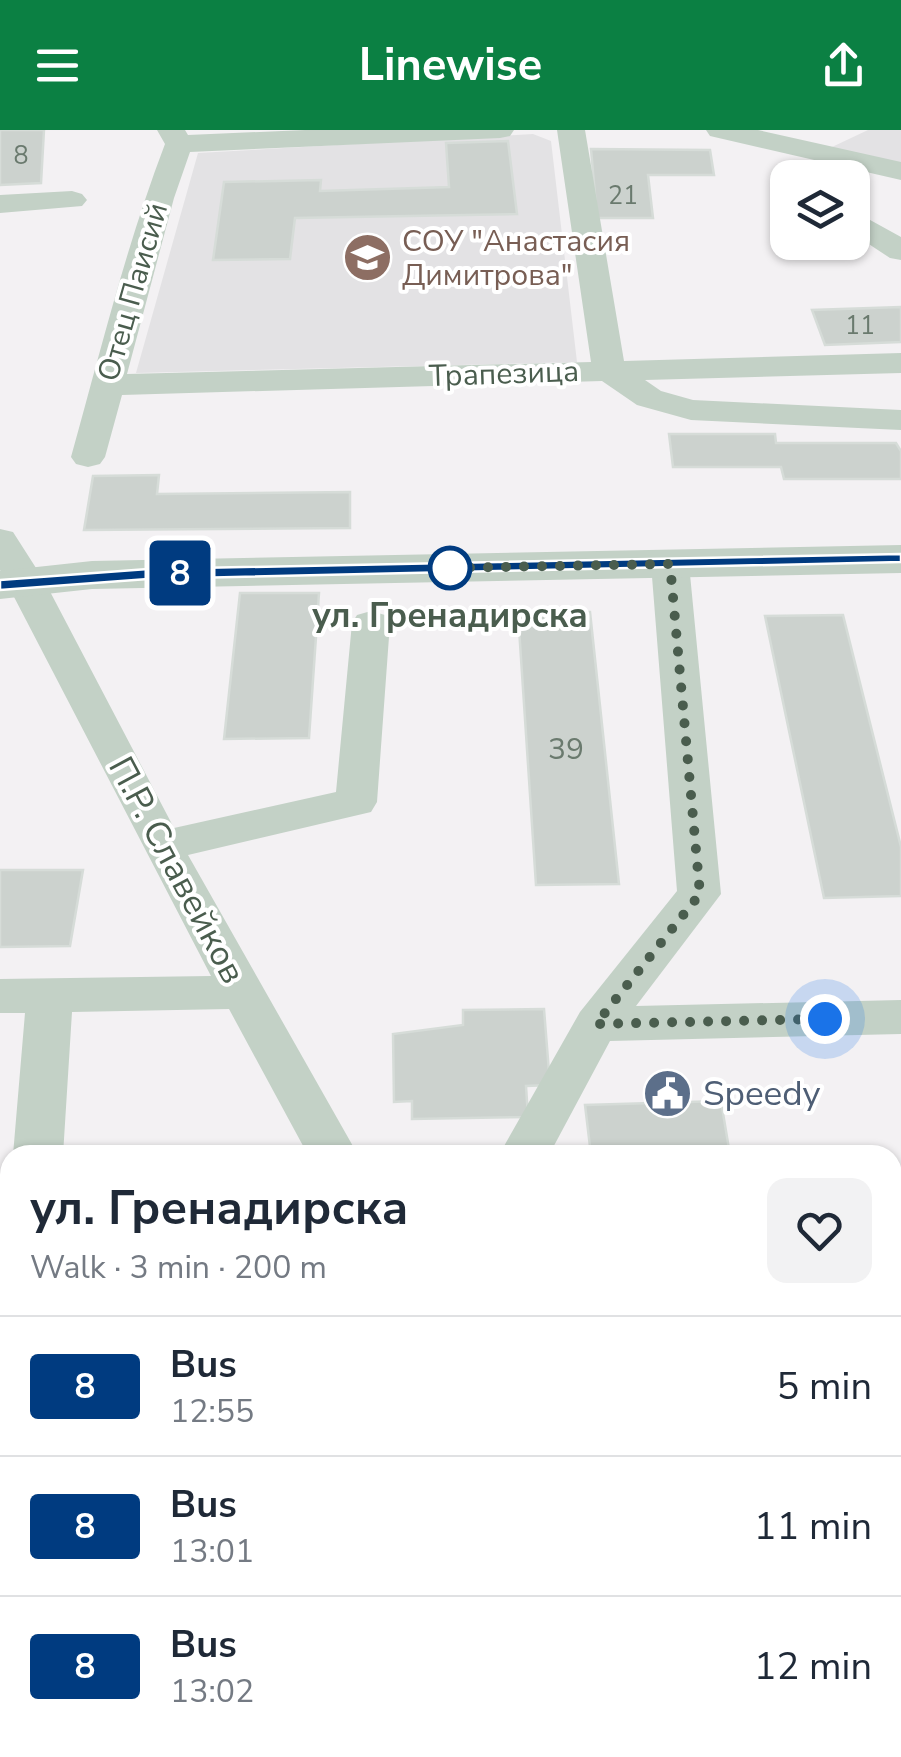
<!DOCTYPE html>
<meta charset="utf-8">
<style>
:root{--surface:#fff;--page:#f2f2f3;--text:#1f2937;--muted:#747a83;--line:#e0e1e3;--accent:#0b8043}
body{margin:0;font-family:"Nunito Sans",sans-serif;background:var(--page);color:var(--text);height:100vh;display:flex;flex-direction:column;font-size:38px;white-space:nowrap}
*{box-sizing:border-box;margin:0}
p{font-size:32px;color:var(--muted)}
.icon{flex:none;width:55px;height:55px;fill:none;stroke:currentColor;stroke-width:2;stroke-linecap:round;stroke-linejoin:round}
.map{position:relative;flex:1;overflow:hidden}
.panel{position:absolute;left:0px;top:1015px;width:902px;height:612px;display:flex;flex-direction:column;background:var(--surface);border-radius:30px 30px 0 0;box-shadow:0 2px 8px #0004}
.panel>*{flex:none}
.badge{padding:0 20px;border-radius:8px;font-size:35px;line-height:65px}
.fabs{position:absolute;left:770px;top:30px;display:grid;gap:20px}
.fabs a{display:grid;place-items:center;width:100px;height:100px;border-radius:20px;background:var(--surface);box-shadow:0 2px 8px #0004;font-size:50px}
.you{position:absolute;width:50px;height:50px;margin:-25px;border:8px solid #fff;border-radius:50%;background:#1a73e8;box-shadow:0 0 0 15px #1a73e833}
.map>.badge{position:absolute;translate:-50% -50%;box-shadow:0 0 0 5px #fff}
.round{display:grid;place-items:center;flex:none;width:105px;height:105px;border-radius:20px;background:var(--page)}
.headline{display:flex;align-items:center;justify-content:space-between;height:170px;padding:0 30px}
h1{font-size:48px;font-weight:700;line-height:75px}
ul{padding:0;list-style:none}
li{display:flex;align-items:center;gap:30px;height:140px;padding:0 30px;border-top:2px solid var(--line)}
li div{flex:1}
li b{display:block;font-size:38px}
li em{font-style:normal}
li .badge{min-width:110px;font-weight:700;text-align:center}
header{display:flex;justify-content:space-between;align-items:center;height:130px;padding:0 30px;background:var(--accent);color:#fff;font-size:45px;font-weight:700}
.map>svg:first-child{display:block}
.education{fill:#e3e2e4}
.building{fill:#ccd2ce;stroke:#d6dcd8;stroke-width:2.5}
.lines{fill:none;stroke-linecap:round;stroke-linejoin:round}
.minor{fill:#c3d1c6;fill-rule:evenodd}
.tertiary{fill:#c3d1c6;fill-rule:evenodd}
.line{fill:#003b80;stroke:#fff;stroke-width:2.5}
.walk{stroke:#4a5d4e;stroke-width:10;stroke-dasharray:0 18}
.stop-dot{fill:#fff;stroke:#003b80;stroke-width:5}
.labels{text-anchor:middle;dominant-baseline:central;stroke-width:8;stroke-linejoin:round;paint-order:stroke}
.far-number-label{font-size:25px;fill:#6a7a6e}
.far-education-label{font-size:30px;fill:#785e54;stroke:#fff;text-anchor:start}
.far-street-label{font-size:30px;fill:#4a5d4e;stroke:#fff}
.number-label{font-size:30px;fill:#6a7a6e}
.stop-label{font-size:35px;font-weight:bold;fill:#4a5d4e;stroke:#fff}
.street-label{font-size:35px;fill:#4a5d4e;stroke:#fff}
.service-label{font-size:35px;fill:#4e5e75;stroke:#fff;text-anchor:start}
</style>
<header><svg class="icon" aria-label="menu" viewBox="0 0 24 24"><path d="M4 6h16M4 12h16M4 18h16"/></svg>Linewise<svg class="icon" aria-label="share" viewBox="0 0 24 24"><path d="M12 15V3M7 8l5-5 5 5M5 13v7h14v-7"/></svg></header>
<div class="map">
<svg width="901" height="1627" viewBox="0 0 901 1627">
<rect width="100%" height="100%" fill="#f3f1f3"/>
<path class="education" d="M868 0H901V41L832 17Z
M533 4 551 11 577 232 136 243 198 23Z"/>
<path class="building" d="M0 0H44L41 53 0 55Z
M508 11 517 84 295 88 290 129 213 130 224 52 321 50 320 61 449 57 446 13Z
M591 19 710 20 714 45H648L653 88H597Z
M901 177V212L825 215 812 180Z
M669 304H775L776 313H896L901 321V349H784L781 337H673Z
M159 345 157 364 350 362V398L84 400 93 346Z
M240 463H319L309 608 224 609Z
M590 482 619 754 536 755 518 483Z
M843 485 901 717V766L824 768 765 486Z
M0 740H83L70 816 0 817Z
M544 879 550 955 526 956 528 987 412 989V971L394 972 393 904 463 895V880Z
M721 971 730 1025H591L585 975Z
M892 1151 901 1154V1237L892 1234Z
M892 1539H901V1627L892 1598Z
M169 1618H308L252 1627H170Z
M695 1618H802L804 1627H696Z"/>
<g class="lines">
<path class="minor" d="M157 0H185L188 5 305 0H514L510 6 500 8 190 22 174 68 127 244 591 232 557 0H585L624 231 901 223V243L645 250 661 261 693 270 901 280V300L691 290 637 275 602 251 122 265 105 327 100 334 88 337 76 334 71 327C100 223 126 116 165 14Z
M706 0H758L901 32V50L710 6Z
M72 61 82 64 87 70 82 76 0 83V65Z
M852 80 901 107V130L890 128 852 103Z
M0 399 13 402 45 452 174 698 336 662 352 493 357 485 371 481 385 485 390 493 377 672 371 682 188 725 358 1025H308L229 879 72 882 63 1025H13L25 883H0V849L211 846 0 440Z
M670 423 683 426 689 434 721 764 636 876 901 870V904L610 911 549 1025H499L580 882 677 761 651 434 657 426Z
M10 1367V1419L0 1421V1369Z
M901 1476V1532L892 1533V1477Z
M577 1618H639L642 1627H580Z"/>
<path class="tertiary" d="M901 415V443L92 459 0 469V441L92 431Z"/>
</g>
<path class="line" d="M901 424V432L148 449 0 460V450L148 439Z"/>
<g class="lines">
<path class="walk" d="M450 438H442L670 434 700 764 596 894 825 889"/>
</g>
<defs>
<symbol id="school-disc" viewBox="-11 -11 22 22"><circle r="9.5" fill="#8d6e63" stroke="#fff"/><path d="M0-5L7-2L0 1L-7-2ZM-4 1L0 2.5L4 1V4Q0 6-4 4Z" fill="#fff"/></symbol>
<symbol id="civic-disc" viewBox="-11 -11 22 22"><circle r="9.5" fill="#5c6f8a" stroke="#fff"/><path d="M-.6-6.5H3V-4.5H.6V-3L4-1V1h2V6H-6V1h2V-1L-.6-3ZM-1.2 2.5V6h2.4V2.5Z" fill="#fff"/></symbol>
</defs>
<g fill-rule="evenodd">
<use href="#school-disc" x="340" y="100" width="55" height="55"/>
<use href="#civic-disc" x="640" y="936" width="55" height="55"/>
</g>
<circle class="stop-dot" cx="450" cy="438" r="20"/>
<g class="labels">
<g class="far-number-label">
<text x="21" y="26">8</text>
<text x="623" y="66">21</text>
<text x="860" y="196">11</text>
</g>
<g class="far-education-label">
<text x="402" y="111">СОУ "Анастасия<tspan x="402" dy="34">Димитрова"</tspan></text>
</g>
<g class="far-street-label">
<text transform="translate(133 162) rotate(-74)">Отец Паисий</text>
<text transform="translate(504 244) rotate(-2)">Трапезица</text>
</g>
<g class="number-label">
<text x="566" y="619">39</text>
</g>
<g class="stop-label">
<text x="450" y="485">ул. Гренадирска</text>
</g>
<g class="street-label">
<text transform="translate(177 740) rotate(62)">П.Р. Славейков</text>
</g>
<g class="service-label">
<text x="703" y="963">Speedy</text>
</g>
</g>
</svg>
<div class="fabs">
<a><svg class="icon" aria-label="layers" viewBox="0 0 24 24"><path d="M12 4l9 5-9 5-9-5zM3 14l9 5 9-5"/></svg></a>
</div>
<div class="you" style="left:825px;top:889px"></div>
<b class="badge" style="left:180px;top:443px;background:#003b80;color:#fff">8</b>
<section class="panel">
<div class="headline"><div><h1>ул. Гренадирска</h1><p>Walk · 3 min · 200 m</p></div><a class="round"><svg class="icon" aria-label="heart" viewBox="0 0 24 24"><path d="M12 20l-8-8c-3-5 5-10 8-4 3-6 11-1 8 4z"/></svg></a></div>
<ul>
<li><span class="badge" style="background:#003b80;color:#fff">8</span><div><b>Bus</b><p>12:55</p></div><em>5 min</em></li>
<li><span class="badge" style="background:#003b80;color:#fff">8</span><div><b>Bus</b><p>13:01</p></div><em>11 min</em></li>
<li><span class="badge" style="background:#003b80;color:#fff">8</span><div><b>Bus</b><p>13:02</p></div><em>12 min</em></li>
</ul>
</section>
</div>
